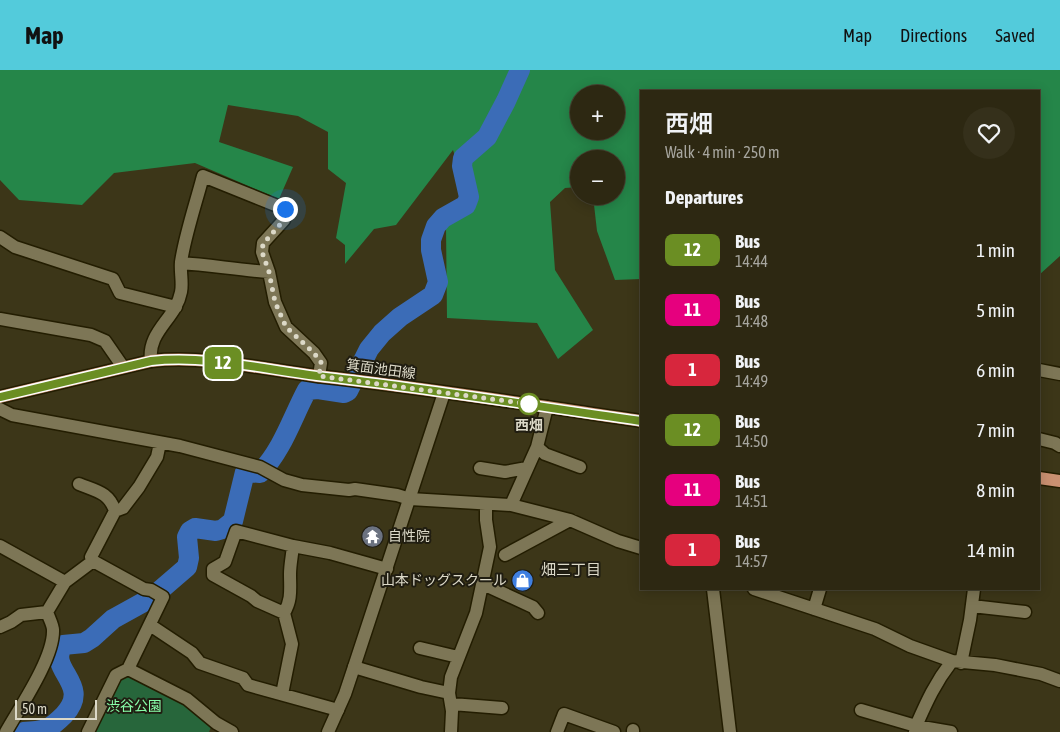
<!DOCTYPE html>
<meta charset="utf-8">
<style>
:root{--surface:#2d2812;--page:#35301b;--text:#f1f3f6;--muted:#a7a69f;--line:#484432;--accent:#53cbdb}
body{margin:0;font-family:"Asap Condensed","Noto Sans JP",sans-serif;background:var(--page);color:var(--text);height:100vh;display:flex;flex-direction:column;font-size:19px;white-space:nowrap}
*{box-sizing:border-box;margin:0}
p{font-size:16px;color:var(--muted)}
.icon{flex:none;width:28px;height:28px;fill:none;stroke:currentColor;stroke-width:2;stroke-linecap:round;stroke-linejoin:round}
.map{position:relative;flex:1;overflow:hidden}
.sheet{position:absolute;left:640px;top:20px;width:400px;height:500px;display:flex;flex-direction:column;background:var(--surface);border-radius:0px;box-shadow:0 2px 12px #0003,0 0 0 1px var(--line)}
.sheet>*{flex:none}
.badge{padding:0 10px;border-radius:8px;font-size:18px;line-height:32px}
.buttons{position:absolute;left:570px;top:15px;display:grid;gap:10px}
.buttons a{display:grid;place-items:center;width:55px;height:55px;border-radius:50%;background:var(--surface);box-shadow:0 2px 12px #0003,0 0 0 1px var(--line);font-size:25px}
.scale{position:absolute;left:15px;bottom:12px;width:82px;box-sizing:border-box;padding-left:5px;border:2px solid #dcd9c8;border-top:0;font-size:14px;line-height:18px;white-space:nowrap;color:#dcd9c8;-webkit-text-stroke:4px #201d11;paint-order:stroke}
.you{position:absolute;width:25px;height:25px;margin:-12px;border:4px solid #fff;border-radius:50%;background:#1a73e8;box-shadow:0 0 0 8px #1a73e833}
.map>.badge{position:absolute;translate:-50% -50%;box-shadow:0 0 0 2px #fff}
h2{padding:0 25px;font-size:19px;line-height:45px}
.round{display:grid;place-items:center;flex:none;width:52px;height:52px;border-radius:26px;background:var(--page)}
.headline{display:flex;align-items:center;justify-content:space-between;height:85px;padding:0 25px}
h1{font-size:24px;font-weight:600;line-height:38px}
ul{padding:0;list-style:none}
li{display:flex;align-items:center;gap:15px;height:60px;padding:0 25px}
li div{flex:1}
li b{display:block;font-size:19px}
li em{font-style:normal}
li .badge{min-width:55px;font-weight:700;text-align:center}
header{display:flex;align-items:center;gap:30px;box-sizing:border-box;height:70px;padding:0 25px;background:var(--accent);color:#111}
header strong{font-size:24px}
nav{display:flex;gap:28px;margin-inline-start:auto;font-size:18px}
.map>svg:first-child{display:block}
.green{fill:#27663b}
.forest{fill:#258649;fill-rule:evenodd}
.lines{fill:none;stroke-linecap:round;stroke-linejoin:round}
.river{stroke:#3b6cb7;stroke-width:20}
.street-casing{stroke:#231d01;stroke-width:15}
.secondary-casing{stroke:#231d01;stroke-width:15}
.primary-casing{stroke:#231d01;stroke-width:15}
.street{stroke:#7d7656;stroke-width:12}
.secondary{stroke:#7d7656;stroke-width:12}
.primary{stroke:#ca9071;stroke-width:12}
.line-casing{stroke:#fff;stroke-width:11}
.line{stroke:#6b8e23;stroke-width:8}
.walk{stroke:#dcd9c8;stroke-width:5;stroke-dasharray:0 9}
.stop-dot{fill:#fff;stroke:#6b8e23;stroke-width:2.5}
.labels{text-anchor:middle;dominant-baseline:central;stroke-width:4;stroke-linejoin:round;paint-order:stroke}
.street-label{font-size:14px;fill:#dcd9c8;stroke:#201d11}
.stop-label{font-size:14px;font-weight:bold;fill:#dcd9c8;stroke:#201d11}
.poi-label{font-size:14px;fill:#dcd9c8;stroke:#201d11;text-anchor:start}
.park-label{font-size:14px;fill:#88fea9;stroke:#201d11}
.neighbourhood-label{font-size:15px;fill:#dcd9c8;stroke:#201d11}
</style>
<header>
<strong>Map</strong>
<nav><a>Map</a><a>Directions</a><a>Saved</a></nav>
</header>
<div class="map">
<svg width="1060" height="662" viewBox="0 0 1060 662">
<rect width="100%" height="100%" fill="#3c3618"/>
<path class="green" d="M129 604C157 618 190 632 211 657L209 662H95L116 609Z"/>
<path class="forest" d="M0 0H1060V186L1039 205V21H641V209L615 210 597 161 593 126H616V89H579V117L565 118 550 132 555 200 593 260 558 289 537 253 447 248 446 157 467 122 453 80 396 155 374 159 345 194V175L336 168 346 113 328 99V62L298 46 228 35 219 72 293 97 279 129 195 93 114 103 82 135 19 130 0 110ZM579 24H616V61H579Z"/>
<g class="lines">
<path class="river" d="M23 662C45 661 49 660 64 645 93 614 46 600 63 575L84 573 92 568 113 549 151 528 187 497 189 488 187 467 190 461 195 458 216 461 223 459 233 451 245 402 260 403C283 379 292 348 307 320L318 319 344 323 348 321 369 279 382 263 400 247 433 225 438 212 431 180V170L436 156 443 148 466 135 469 127 462 96 463 88 487 67 506 31 520 0"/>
<defs>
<path id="street" d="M0 167 15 177 113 209 120 223 176 237
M181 193C210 195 239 200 269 202
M0 249 91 265 105 271 123 297
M151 291C147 261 176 249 181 222 183 213 180 202 181 192 185 165 196 133 203 106L285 139 284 150 263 173 262 182 269 202 275 232 286 257 314 283 321 293 319 306
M1039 300 1060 304
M0 339 12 345 180 376 260 397 284 410 302 415 349 420 355 419 397 425 410 429 511 435 570 450 618 471 641 478
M1039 369 1055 373 1060 376
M537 377 545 384 580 397
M480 398 505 402 527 398
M79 414C96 421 109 422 115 441
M511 435 537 377 547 337
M0 476 65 512 93 491 144 519 151 520 163 527 128 599
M293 476C292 486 290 495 290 504 290 519 292 530 284 543L257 531 251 526 213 505V499L225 492 236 461 293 476 330 483 387 499
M505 485 570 450
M93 491 91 487 115 441 123 438 139 417 157 387 160 373
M483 514 533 537 538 543
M713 519 730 662
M754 519 875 559 910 576 952 591 995 595 1041 604 1060 611
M972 536 1025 542
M814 539 820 519
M150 555 192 583 200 593 243 608 248 615 338 640
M0 557 11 552 21 545 47 542
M420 578 458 587
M961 593 970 550 974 519
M354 597 421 617 449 623
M282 624 292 574 284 543
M452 634 502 638
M861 640 916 656 951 662
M6 662C20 637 54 588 53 560 53 555 49 548 47 542L65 512
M88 662 116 605 128 599 187 629 216 653 232 662
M451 662 452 641 449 623 451 607 476 543 490 477 486 450V435
M557 662 564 644 614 662
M633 662V660
M915 662 916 656C927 631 935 613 952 591"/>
<path id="secondary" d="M328 662 345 624 354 597 444 323"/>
<path id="primary" d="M0 327 151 291C206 285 262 299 317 306 426 318 533 335 641 351
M1039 408 1060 411"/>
</defs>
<use href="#street" class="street-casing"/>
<use href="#secondary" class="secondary-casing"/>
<use href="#primary" class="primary-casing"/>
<use href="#street" class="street"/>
<use href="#secondary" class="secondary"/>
<use href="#primary" class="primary"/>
</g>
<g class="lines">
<defs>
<path id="line" d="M0 327 151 291C206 285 262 299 317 306 426 318 533 336 641 351"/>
</defs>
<use href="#line" class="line-casing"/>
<use href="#line" class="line"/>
<path class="walk" d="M285 139 284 150 263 174 262 182 269 202 275 232 286 257 314 283 321 292 319 306 529 334"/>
</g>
<defs>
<symbol id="temple-disc" viewBox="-11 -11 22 22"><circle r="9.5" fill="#6b7280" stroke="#201d11"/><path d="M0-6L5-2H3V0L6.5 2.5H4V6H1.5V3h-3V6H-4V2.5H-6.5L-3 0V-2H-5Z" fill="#fff"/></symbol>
<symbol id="shop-disc" viewBox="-11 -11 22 22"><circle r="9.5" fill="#3f7fe0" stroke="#201d11"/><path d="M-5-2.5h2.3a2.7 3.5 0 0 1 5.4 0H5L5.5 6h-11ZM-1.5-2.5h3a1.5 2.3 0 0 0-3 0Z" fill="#fff"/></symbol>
</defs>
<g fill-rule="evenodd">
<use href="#temple-disc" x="360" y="454" width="25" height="25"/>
<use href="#shop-disc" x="510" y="498" width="25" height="25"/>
</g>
<circle class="stop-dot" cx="529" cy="334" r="10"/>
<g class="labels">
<g class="street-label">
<text transform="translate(381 299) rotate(8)">箕面池田線</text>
</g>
<g class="stop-label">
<text x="529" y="355">西畑</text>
</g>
<g class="poi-label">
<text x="388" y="466">自性院</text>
<text x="507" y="510" text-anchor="end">山本ドッグスクール</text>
</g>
<g class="park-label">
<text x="134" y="636">渋谷公園</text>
</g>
<g class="neighbourhood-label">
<text x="571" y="499">畑三丁目</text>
</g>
</g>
</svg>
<div class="buttons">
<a>+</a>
<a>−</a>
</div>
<div class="scale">50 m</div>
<div class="you" style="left:285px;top:139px"></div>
<b class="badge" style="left:223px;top:293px;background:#6b8e23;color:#fff">12</b>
<section class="sheet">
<div class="headline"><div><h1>西畑</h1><p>Walk · 4 min · 250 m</p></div><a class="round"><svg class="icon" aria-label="heart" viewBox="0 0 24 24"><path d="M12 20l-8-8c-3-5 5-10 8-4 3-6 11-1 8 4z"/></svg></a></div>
<h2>Departures</h2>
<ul>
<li><span class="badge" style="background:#6b8e23;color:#fff">12</span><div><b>Bus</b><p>14:44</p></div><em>1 min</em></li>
<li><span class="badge" style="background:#e6007e;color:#fff">11</span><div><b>Bus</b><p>14:48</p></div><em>5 min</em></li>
<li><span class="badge" style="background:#d7263d;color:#fff">1</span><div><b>Bus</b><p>14:49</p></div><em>6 min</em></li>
<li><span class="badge" style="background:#6b8e23;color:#fff">12</span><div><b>Bus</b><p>14:50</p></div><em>7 min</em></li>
<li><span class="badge" style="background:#e6007e;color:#fff">11</span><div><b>Bus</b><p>14:51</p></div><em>8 min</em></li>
<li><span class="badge" style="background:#d7263d;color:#fff">1</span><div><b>Bus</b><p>14:57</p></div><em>14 min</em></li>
</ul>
</section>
</div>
